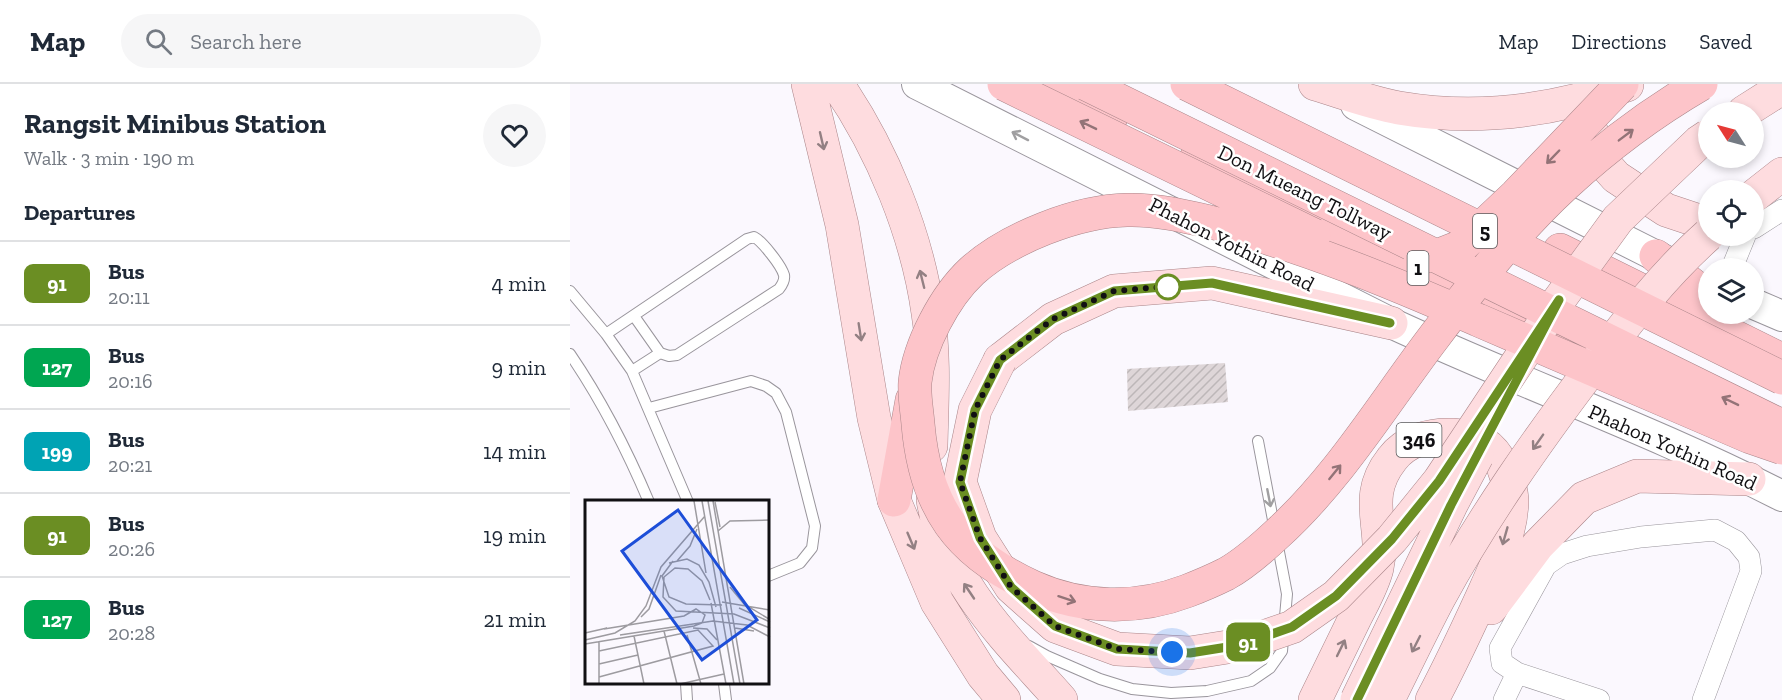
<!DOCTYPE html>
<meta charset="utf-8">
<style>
:root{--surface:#fff;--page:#f6f6f7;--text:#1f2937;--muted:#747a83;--line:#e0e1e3}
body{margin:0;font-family:"Zilla Slab",serif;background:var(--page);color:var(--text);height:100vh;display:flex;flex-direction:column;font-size:22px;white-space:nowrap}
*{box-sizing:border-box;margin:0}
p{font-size:20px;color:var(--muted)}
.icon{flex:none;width:33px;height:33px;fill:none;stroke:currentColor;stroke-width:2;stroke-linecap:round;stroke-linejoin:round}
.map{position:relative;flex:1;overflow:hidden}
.drawer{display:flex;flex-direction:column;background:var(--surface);width:570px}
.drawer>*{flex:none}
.badge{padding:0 12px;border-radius:9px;font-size:21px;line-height:39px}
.needle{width:39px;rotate:306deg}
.buttons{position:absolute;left:1128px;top:18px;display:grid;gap:12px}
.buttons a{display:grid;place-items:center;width:66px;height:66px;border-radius:50%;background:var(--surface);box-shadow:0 3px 9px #0003;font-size:30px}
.you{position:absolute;width:30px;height:30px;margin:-15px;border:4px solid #fff;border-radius:50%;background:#1a73e8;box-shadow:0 0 0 9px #1a73e833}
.map>.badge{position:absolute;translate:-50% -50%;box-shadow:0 0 0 3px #fff}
h2{padding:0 24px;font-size:22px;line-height:54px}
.round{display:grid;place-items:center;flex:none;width:63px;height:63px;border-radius:32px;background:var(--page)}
.summary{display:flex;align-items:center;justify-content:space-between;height:102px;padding:0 24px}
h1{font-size:28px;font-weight:800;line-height:45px}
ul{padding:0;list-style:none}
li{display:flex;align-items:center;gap:18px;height:84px;padding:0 24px;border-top:2px solid var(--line)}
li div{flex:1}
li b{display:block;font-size:22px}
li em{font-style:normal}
li .badge{min-width:66px;font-weight:700;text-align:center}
header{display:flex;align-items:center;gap:36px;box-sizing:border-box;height:84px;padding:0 30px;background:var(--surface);border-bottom:2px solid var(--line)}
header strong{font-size:28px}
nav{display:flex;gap:33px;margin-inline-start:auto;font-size:21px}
.search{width:420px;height:54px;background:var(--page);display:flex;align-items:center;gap:15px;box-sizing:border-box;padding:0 21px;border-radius:33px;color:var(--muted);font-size:22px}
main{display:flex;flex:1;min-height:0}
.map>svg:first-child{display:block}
.building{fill:url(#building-hatch)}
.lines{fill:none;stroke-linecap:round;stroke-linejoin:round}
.lane-casing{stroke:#99959c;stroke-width:12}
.street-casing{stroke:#99959c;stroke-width:22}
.secondary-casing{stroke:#99959c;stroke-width:32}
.primary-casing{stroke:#aa8589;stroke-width:34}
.highway-casing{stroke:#aa8589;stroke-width:34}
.lane{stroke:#fff;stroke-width:10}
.street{stroke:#fff;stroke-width:21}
.secondary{stroke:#fff;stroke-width:30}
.primary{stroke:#fedcdf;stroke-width:33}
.highway{stroke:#fdc4c9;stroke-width:33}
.primary-bridge-casing{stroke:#aa8589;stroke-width:34;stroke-linecap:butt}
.highway-bridge-casing{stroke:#aa8589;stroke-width:34;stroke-linecap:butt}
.primary-bridge{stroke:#fedcdf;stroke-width:33}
.highway-bridge{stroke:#fdc4c9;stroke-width:33}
.oneway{stroke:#937377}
.oneway2{stroke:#a09fa1}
.oneway3{stroke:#938083}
.line-casing{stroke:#fff;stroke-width:14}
.line{stroke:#6b8e23;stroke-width:9}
.walk{stroke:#111013;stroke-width:6;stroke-dasharray:0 10.8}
.stop-dot{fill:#fff;stroke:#6b8e23;stroke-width:3}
.labels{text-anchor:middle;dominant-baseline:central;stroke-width:5;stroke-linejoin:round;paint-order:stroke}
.shield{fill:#fff;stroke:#58585a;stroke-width:1.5}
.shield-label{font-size:20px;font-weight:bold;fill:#111013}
.street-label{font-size:21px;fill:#111013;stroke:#fff}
.inset-road{fill:none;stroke:#9d9ba0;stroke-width:1.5}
.view{fill:#1d4ed8;fill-opacity:0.15;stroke:#1d4ed8;stroke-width:3}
.inset-edge{fill:none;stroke:#111013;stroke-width:3}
</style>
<header>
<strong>Map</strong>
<div class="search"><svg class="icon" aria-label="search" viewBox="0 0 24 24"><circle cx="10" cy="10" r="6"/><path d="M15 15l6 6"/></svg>Search here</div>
<nav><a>Map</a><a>Directions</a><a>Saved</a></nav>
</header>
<main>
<section class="drawer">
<div class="summary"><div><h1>Rangsit Minibus Station</h1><p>Walk · 3 min · 190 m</p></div><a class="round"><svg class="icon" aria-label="heart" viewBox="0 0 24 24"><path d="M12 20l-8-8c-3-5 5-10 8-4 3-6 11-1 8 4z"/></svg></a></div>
<h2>Departures</h2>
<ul>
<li><span class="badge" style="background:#6b8e23;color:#fff">91</span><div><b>Bus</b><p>20:11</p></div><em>4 min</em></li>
<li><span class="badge" style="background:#00a651;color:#fff">127</span><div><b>Bus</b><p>20:16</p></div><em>9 min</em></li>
<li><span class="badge" style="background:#00a3b4;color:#fff">199</span><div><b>Bus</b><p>20:21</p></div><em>14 min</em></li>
<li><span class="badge" style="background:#6b8e23;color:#fff">91</span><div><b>Bus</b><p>20:26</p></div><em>19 min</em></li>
<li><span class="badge" style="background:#00a651;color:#fff">127</span><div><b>Bus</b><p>20:28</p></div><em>21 min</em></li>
</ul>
</section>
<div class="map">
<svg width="1212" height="616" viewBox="0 0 1212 616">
<defs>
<pattern id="building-hatch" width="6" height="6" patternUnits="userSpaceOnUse" patternTransform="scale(1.5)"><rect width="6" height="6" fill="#ded6d8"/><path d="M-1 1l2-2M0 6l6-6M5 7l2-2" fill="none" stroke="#bdb7b8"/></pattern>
</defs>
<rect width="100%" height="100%" fill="#fbf8fe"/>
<path class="building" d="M655 279 658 318 558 327 557 285Z"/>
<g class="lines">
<defs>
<path id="lane" d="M0 207 36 250 62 287 118 418
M36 250 177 155 184 153C192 157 211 181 214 191 215 196 212 201 209 205L107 271 99 272 90 269 64 232
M0 270C32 317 57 366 79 418
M62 287 90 269
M79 324 181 297 196 302 206 309 216 328 245 442 242 464 230 479 198 492
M459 562 477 572 530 595 562 605 601 609 637 607 681 597 700 584 712 567 717 510 688 357
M116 600 117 616
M154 600 156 616"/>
<path id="street" d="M1184 144 1212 126
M1162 184 1175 152
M947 589 1029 616
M934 616 947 589 932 579 930 564 976 481 992 470 1017 462 1071 453 1145 446 1166 457 1179 473 1181 487 1133 616"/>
<path id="secondary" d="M347 0 821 239C950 299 1085 347 1212 412
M786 21 1108 183
M1184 220 1212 232"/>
<path id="primary" d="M238 0 272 141 304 334 324 416 367 518 413 591 434 616
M267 0C312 65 347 150 358 229 365 273 362 317 361 362
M745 0C772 8 801 19 829 24 906 37 984 27 1057 1
M1174 28 1212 4
M1021 46 1020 54 1031 76 1046 93 1096 126 1138 140
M1184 112 1212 90
M430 276 483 235 544 207 642 199 821 239
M363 416C377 500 437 555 491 616
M921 524 968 461 1014 414 1067 392 1179 395
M745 616C758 589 772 561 785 534 793 518 803 501 807 484 816 443 791 414 822 375 836 356 861 350 883 351 908 353 922 360 933 383 937 394 942 406 942 418 941 451 925 484 912 513 896 548 880 582 862 616"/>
<path id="highway" d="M484 0 543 30
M627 72 993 257
M990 166 1210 275
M1086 172 1138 213
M324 416 342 316"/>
</defs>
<use href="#lane" class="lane-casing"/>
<use href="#street" class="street-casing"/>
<use href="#secondary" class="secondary-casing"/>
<use href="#primary" class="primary-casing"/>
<use href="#highway" class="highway-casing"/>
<use href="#lane" class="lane"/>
<use href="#street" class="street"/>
<use href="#secondary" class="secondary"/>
<use href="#primary" class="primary"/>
<use href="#highway" class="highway"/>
<defs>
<path id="primary-bridge" d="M430 276 405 326 390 398 410 454 441 503 485 542 547 565 620 569 670 561 722 543 766 512 822 455 869 397 989 216 1048 135 1129 58 1138 52
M787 616 881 421 907 372
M818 616C835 582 851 548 869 514 913 433 966 358 1022 284 1057 238 1094 190 1138 151"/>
<path id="highway-bridge" d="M434 0 744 151
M516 0 1212 342
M617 0 1212 294
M1131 0C1083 28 1036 63 995 101 946 146 904 200 864 253 813 320 769 394 706 451 691 465 674 480 656 490 644 496 630 502 617 507 567 526 512 525 463 503 388 469 355 423 348 340 347 327 344 312 345 298 349 261 375 212 402 187 439 154 507 127 557 126 584 125 614 132 640 138 733 161 821 198 908 236 999 275 1090 314 1180 353L1212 364
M850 172 869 171 892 162 946 111 1052 0"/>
</defs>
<use href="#primary-bridge" class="primary-bridge-casing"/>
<use href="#highway-bridge" class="highway-bridge-casing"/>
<use href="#primary-bridge" class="primary-bridge"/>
<use href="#highway-bridge" class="highway-bridge"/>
</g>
<defs><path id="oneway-shaft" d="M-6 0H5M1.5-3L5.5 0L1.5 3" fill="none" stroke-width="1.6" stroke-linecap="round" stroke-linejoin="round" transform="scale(1.5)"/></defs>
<g class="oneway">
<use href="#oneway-shaft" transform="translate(518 41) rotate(-154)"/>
<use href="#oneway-shaft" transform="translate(1056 51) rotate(-37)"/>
<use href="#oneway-shaft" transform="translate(983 73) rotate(134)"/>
<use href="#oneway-shaft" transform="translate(1160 317) rotate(-154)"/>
<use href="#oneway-shaft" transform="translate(765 388) rotate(-51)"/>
<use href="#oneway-shaft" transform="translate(497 515) rotate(18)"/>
</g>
<g class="oneway2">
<use href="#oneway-shaft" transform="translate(450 52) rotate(-153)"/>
<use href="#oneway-shaft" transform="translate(699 414) rotate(79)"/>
</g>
<g class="oneway3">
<use href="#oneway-shaft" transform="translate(252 57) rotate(77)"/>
<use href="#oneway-shaft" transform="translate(352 195) rotate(-104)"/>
<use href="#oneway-shaft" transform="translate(290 248) rotate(81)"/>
<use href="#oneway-shaft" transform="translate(968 358) rotate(125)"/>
<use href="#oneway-shaft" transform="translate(935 452) rotate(106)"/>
<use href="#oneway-shaft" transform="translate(341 457) rotate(67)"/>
<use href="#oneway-shaft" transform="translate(399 507) rotate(-124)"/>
<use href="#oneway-shaft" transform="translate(846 560) rotate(117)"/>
<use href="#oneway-shaft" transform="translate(771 564) rotate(-64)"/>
</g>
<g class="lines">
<defs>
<path id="line" d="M787 616 881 421 989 216 869 397 822 455 766 512 722 543 670 561 620 569 547 565 485 542 441 503 410 454 390 398 405 326 430 276 483 235 544 207 642 199 820 239"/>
</defs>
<use href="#line" class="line-casing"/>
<use href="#line" class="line"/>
<path class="walk" d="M598 203 603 202 544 207 483 235 430 276 405 326 390 398 410 454 441 503 485 542 547 565 602 568"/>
</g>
<circle class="stop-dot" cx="598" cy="203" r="12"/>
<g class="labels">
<g class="shield">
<rect x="903" y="130" width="24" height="34" rx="4.5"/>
<rect x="837.5" y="167" width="21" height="34" rx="4.5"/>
<rect x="826.5" y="339" width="45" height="34" rx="4.5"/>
</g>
<g class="shield-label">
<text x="915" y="147">5</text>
<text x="848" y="184">1</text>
<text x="849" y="356">346</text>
</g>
<g class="street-label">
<text transform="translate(735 108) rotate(26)">Don Mueang Tollway</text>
<text transform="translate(662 160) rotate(27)">Phahon Yothin Road</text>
<text transform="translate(1103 363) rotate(24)">Phahon Yothin Road</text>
</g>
</g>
<g transform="translate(15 416)">
<rect width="184" height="184" fill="#fbf8fe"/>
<path class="inset-road" d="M109 1 121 73M117 1 149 184M123 1 155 184M128 1 159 184M130 2 135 27M133 31 145 21 185 20M88 61 77 76 84 97 101 104 137 105M92 61 105 46 112 29M84 63 102 59 114 65 124 82 131 107M145 87 159 104 184 119M125 100 117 81 103 69 90 68 79 77 78 97 91 111 149 114 185 128M137 102 185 110M126 103 141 184M154 108 185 122M56 117 64 109 76 75M108 128 122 129 132 140M150 128 169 131M79 131 92 184M0 133 22 128M35 135 128 121 162 125 185 137M102 135 116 184M49 136 59 184M0 140 30 133 50 121 61 106 76 67 120 16M0 144 109 126 117 123 120 115 111 109 99 116 19 129M14 164 53 155M14 177 128 146 113 130 14 151M14 184V141M95 184 139 174"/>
<path class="view" d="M93 10 172 120 117 160 37 51Z"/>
<rect width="184" height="184" class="inset-edge"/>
</g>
</svg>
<div class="buttons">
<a><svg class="needle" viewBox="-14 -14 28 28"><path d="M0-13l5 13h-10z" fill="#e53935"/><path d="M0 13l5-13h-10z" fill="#747a83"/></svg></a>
<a><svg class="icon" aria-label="locate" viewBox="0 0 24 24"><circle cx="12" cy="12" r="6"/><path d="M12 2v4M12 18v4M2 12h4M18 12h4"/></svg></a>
<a><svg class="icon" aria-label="layers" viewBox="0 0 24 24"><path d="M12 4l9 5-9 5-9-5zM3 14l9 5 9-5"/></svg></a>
</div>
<div class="you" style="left:602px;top:568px"></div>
<b class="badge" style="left:678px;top:558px;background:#6b8e23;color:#fff">91</b>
</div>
</main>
